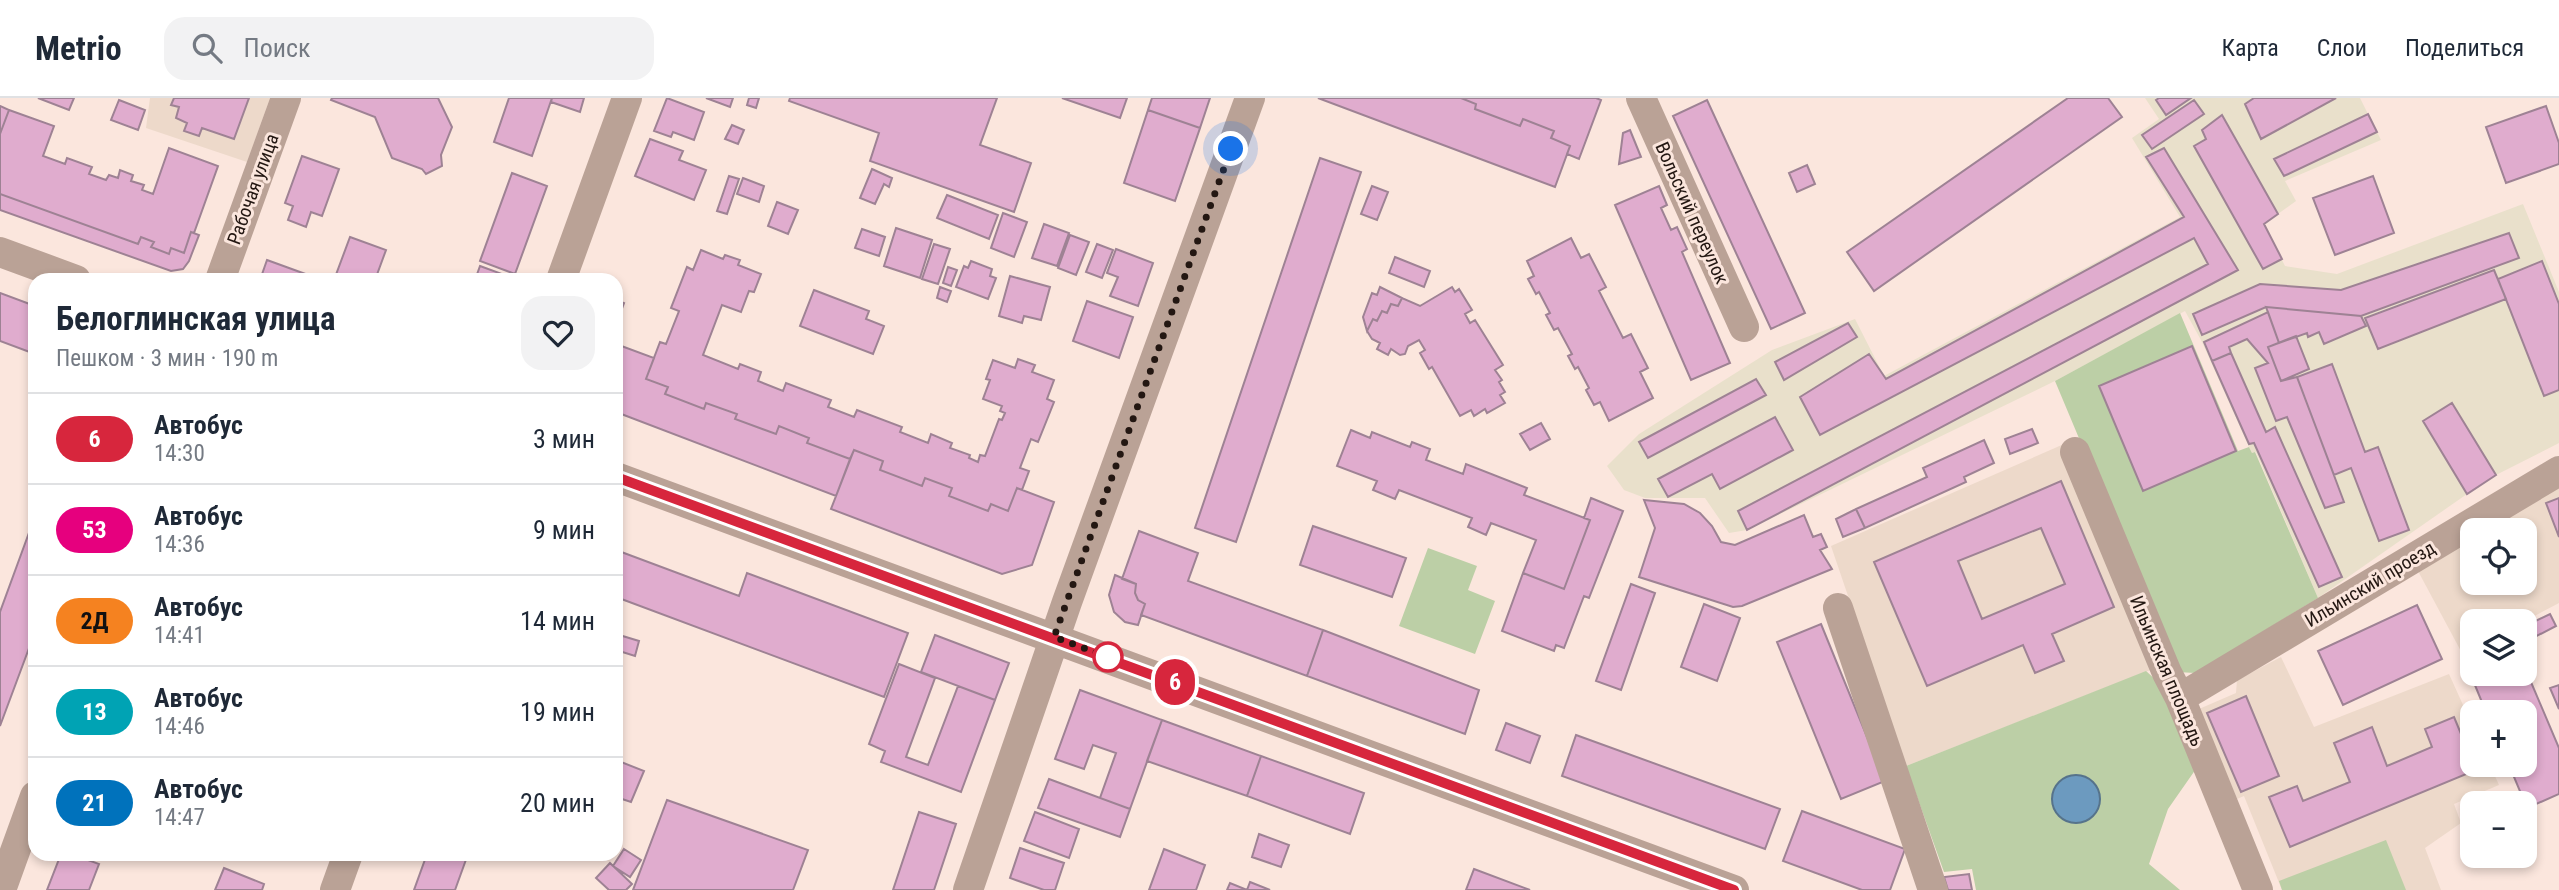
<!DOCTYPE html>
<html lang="ru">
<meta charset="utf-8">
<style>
:root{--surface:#fff;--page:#f2f2f3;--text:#1f2937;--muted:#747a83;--line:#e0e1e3}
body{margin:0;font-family:"Roboto Condensed",sans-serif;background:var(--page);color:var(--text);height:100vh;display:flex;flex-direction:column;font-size:26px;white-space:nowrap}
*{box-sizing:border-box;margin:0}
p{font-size:23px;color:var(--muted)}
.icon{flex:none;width:38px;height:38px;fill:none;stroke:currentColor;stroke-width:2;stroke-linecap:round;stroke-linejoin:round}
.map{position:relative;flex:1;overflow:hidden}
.details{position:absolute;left:28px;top:175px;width:595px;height:588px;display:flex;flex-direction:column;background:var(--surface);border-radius:21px;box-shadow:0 4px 10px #0003}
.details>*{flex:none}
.badge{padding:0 14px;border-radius:23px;font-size:24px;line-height:46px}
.buttons{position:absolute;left:2460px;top:420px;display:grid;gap:14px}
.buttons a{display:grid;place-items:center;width:77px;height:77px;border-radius:14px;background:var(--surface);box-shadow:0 4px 10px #0003;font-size:35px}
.you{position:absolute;width:35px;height:35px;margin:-18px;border:5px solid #fff;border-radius:50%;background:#1a73e8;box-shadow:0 0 0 10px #1a73e833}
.map>.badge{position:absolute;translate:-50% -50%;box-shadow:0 0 0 4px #fff}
.round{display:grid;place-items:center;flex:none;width:74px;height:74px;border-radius:21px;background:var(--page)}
.headline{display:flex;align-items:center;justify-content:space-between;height:119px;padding:0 28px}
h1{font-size:33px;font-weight:700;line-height:52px}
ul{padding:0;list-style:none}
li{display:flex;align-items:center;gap:21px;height:91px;padding:0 28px;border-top:2px solid var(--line)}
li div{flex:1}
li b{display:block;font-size:26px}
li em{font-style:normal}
li .badge{min-width:77px;font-weight:700;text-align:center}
header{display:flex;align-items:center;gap:42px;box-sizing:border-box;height:98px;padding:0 35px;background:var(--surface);border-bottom:2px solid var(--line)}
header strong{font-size:33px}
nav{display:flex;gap:38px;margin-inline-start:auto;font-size:24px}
.search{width:490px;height:63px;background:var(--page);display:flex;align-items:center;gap:18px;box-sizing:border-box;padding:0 24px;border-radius:21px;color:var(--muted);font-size:26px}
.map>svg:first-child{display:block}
.industrial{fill:#e9e0cb}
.education{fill:#edd9ca}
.green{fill:#bccfa6}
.water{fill:#6c9abf;stroke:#56738b;stroke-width:2}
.building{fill:#e0acce;stroke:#9e8294;stroke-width:2;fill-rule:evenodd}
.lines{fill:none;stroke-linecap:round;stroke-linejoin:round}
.minor{stroke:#baa296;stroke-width:30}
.line-casing{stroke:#fff;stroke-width:16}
.line{stroke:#d7263d;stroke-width:10}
.walk{stroke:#231712;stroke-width:7;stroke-dasharray:0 12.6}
.stop-dot{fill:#fff;stroke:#d7263d;stroke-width:3.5}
.labels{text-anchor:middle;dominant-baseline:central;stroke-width:6;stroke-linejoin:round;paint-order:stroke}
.street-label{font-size:19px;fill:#231712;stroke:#fbe6dd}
</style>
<header>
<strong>Metrio</strong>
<div class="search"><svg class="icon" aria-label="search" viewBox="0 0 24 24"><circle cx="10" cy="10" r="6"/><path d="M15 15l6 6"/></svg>Поиск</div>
<nav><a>Карта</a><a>Слои</a><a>Поделиться</a></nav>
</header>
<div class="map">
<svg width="2559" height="792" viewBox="0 0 2559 792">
<rect width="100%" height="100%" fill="#fbe6dd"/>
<path class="industrial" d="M2145 0H2360L2381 42 2285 83 2296 103 2264 126 2285 168 2337 176 2523 106 2559 194V345L2496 377 2467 396 2318 500 2256 354 2252 355 2249 349 2202 244 2185 213 2055 283 1747 432 1729 435 1705 400H1645L1624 392 1607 368 1639 336 1772 252 1855 221 1884 278 2180 119 2132 40 2159 21Z"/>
<path class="education" d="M150 0H270L247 64 146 30Z
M2064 346 2158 569 1906 668 1831 448Z
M2559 381V505L2525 523H2473V552L2463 557 2418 473 2473 437V485H2525V432H2480Z
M2281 559 2314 629 2449 576 2473 629V667H2490L2499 687 2454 706 2461 725 2425 750 2441 792H2282L2244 698 2237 701 2199 611 2236 595 2237 582Z"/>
<path class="green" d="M2180 215 2238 353 2249 349 2252 355 2255 354 2318 500 2195 575 2177 574 2055 283Z
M1428 450 1477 468 1468 492 1495 503 1475 556 1399 528Z
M2146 573 2168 593 2198 668 2168 711 2149 766 2180 792H1976L1972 771 1944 774 1906 668Z
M2386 742 2406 792H2282L2279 783Z"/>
<path class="water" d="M2052 701a24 24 0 1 1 48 0a24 24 0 1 1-48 0Z"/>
<path class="building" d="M38 0H74L69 12Z
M174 0H249L234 41 202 30 199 38 184 33 187 25 176 20 179 9 171 7Z
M332 0H438L452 29 441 57 442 68 426 76 422 71 392 60 375 19 331 2Z
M509 0H552L532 58 494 44Z
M552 0H584L580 14 551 4Z
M667 0 704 14 694 42 673 34 671 39 654 33Z
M706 0H733L730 9Z
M749 0H759L756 10 747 7Z
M790 0H997L980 47 1031 65 1014 114 870 63 879 35 789 3Z
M1062 0H1127L1120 20Z
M1152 0H1210L1200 30 1148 12Z
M1318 0H1461L1476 6 1475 11 1520 28 1523 21 1554 33 1551 40 1570 48 1555 89Z
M1461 0H1596L1601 2 1579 61 1567 56 1570 48 1551 40 1554 33 1523 21 1520 28 1475 11 1476 6Z
M2068 0H2108L2122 19 1874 193 1847 154Z
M2159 0H2191L2166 17 2156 2Z
M2254 0H2336L2261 41 2245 6Z
M119 2 145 12 138 32 111 22Z
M1707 2 1805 215 1771 231 1673 18Z
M2194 2 2204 16 2152 51 2142 37Z
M0 8 9 12 0 36Z
M2546 8 2559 45V66L2506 85 2486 29Z
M9 12 54 28 43 58 65 66 67 60 92 69 89 76 106 82 109 77 118 80 120 72 133 77 131 83 144 87 142 92 153 96 169 50 218 68 194 135 191 134 184 155 171 150 169 156 151 149 154 144 141 139 138 146 0 96V36Z
M1148 12 1200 30 1175 103 1124 85Z
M2368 16 2377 34 2284 78 2274 61Z
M2222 17 2278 116 2264 126 2282 161 2263 171 2194 48 2206 41 2202 32Z
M732 27 744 32 738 46 725 41Z
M1630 32 1641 59 1619 66 1623 35Z
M650 41 683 53 679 62 706 72 694 102 635 78Z
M2164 50 2238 172 1747 432 1738 413 2208 166 2194 140 1820 337 1800 299 1869 256 1886 281 2184 119 2146 59Z
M302 58 339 71 322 118 311 114 306 129 288 122 293 108 285 105Z
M1320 60 1361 74 1236 444 1195 430Z
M1807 67 1815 86 1797 94 1789 75Z
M872 71 892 80 889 89 884 86 875 106 860 100Z
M512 75 547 88 515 176 480 163Z
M729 78 739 81 727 116 717 113Z
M2373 78 2394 135 2335 157 2313 100Z
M743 80 764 88 759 104 737 96Z
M1372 88 1388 94 1377 122 1361 116Z
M1659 88 1667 107 1661 110 1671 132 1677 129 1687 151 1682 154 1730 265 1691 282 1615 107Z
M0 96 138 146 141 139 154 144 151 149 169 156 171 150 184 155 191 134 199 137 189 163 183 171 171 173 0 112Z
M947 97 998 117 989 141 937 120Z
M777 104 798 112 788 136 768 128Z
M1003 115 1027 124 1014 159 991 150Z
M1044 126 1069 135 1057 168 1032 160Z
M896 130 932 142 920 180 884 168Z
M862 131 885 139 879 158 855 150Z
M2509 135 2519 160 2361 218 2266 209 2202 237 2193 216 2260 186 2341 192Z
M1070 137 1089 144 1076 177 1058 170Z
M350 139 386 152 375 182H334Z
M1571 140 1581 160 1589 156 1606 189 1599 193 1623 240 1631 236 1648 270 1640 274 1653 300 1609 323 1600 304 1594 307 1586 292 1589 290 1578 269 1575 271 1568 258 1572 256 1558 230 1554 232 1546 217 1550 215 1539 194 1536 196 1528 181 1534 178 1527 163Z
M934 146 950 151 938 186 922 181Z
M1097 146 1113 152 1102 180 1086 174Z
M1116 151 1153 165 1138 208 1110 198 1118 179 1107 175Z
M701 152 723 161 725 157 740 162 738 167 761 176 754 194 749 193 741 214 722 207 703 257 738 271 740 266 761 274 758 283 783 293 786 285 831 302 828 309 854 319 857 312 902 329 900 334 928 345 931 336 952 345 950 350 970 357 969 360 978 364 980 357 985 358 999 321 1002 322 1005 315 1000 313 1002 308 983 301 990 282 986 281 993 262 1015 270 1018 261 1035 267 1032 274 1054 282 1047 301 1054 304 1038 344 1031 341 1020 370 1029 373 1022 392 1017 390 1008 413 991 406 988 413 949 398 952 390 925 380 922 388 880 372 883 363 854 352 850 361 807 345 809 340 779 328 776 336 735 321 737 316 706 305 704 311 665 296 668 289 646 281 660 244 666 246 679 213 671 210 687 169 693 172Z
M1395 159 1430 173 1424 189 1389 175Z
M267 162 322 182H260Z
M971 163 992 171 990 178 996 180 988 201 956 189 964 168 968 170Z
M2542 163 2559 206V292L2544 298 2498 181Z
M480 168 518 182H475Z
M948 169 957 172 951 188 943 185Z
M2494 172 2506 201 2378 251 2365 220Z
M1010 178 1050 189 1041 222 1024 218 1022 225 999 218Z
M940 189 951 193 947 204 937 200Z
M1380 189 1402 200 1398 208 1391 206 1387 215 1382 213 1377 223 1373 221 1367 233 1363 219 1372 195 1377 197Z
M1452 189 1455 194 1459 191 1472 212 1465 216 1470 225 1475 222 1503 267 1495 272 1502 282 1499 284 1505 294 1500 297 1505 305 1487 315 1485 311 1474 318 1471 312 1460 318 1432 269 1429 271 1420 255 1425 252 1419 242 1408 248 1405 256 1400 257 1391 251 1388 257 1377 251 1380 245 1372 241 1367 233 1373 221 1377 223 1382 213 1387 215 1391 206 1398 208 1402 200 1420 208Z
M814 192 869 213 866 221 884 228 873 256 800 228Z
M0 195 35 208V256L0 243Z
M616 202 624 205 616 227Z
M1087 203 1133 219 1119 260 1073 243Z
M2266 209 2361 218 2366 228 2324 246 2319 234 2308 239 2307 235 2279 245Z
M2268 214 2279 245 2268 249 2281 283 2297 279 2344 404 2325 410 2287 319 2276 323 2255 270 2268 265 2247 241 2229 249 2231 255 2212 263 2204 244Z
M1848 225 1857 239 1784 282 1775 264Z
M2296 238 2309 271 2281 283 2268 249Z
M616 246 654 260 646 281 668 289 665 296 704 311 706 305 737 316 735 321 776 336 779 328 809 340 807 345 850 361 836 398 616 314Z
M2192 248 2236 353 2143 393 2099 288Z
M2231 255 2266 334 2275 329 2342 479 2319 489 2254 345 2249 346 2212 263Z
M2332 266 2365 354 2378 349 2409 432 2379 443 2351 370 2334 377 2297 279Z
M1756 281 1766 297 1648 360 1639 344Z
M2452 305 2496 377 2467 396 2423 323Z
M1775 319 1793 352 1720 391 1712 376 1668 399 1658 381Z
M1541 325 1550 341 1530 352 1520 336Z
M2032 331 2038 345 2010 356 2005 341Z
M1351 332 1370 340 1372 334 1410 349 1412 344 1430 351 1426 362 1463 376 1466 366 1527 390 1524 397 1590 422 1564 491 1523 475 1536 442 1491 425 1486 437 1468 429 1472 420 1399 392 1395 401 1373 392 1377 383 1337 368Z
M1984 342 1994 365 1964 379 1966 384 1865 430 1856 411 1927 379 1923 370Z
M854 352 883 363 880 372 922 388 925 380 952 390 949 398 988 413 991 406 1008 413 1017 390 1054 404 1032 467 1002 476 831 411Z
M2061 383 2114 509 2052 536 2064 563 2035 575 2023 547 1927 588 1874 464ZM2041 430 2065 486 1982 521 1958 463Z
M1591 400 1623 413 1589 500 1584 498 1564 550 1556 547 1554 553 1502 533 1523 475 1564 491 1590 422 1584 420Z
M2559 400V439L2546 405Z
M1644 402 1684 406 1700 415 1712 428 1721 444 1735 447 1804 417 1813 439 1821 436 1827 449 1820 452 1832 471 1742 508 1733 509 1639 479 1655 430Z
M1856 411 1865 430 1843 439 1836 421Z
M34 421 35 534 0 628V514Z
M1313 428 1406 460 1392 499 1300 467Z
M1139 433 1198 455 1188 483 1323 532 1307 578 1141 517 1145 506 1138 502 1135 495 1136 486 1122 481Z
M616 452 739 498 747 475 908 535 884 599 616 499Z
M1115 477 1136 486 1135 495 1138 502 1145 506 1138 527 1125 524 1114 514 1109 497Z
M1631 486 1655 495 1621 592 1596 583Z
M1704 506 1740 520 1717 583 1681 569Z
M2417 507 2442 561 2343 607 2318 553Z
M2550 516 2556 528 2525 544V528Z
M1821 526 1885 683 1841 701 1777 544Z
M1323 532 1479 592 1465 636 1307 578Z
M616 536 639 543 635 558 616 552Z
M2473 536V550L2470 551 2464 541Z
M935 537 1009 565 995 602 921 574Z
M899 566 935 580 906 659 928 667 958 588 995 602 961 694 881 664 885 653 869 646Z
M2525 570 2559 650V696L2527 710 2509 667H2525V614H2486L2472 580 2481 576H2525Z
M2559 587V611L2550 590Z
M1080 592 1162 622 1130 711 1100 700 1116 655 1093 647 1084 671 1055 661Z
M2246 598 2279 678 2241 694 2207 615Z
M2454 619 2476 672 2290 749 2269 699 2297 688 2303 703 2350 684 2334 645 2372 629 2387 668 2432 649 2425 631Z
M1162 622 1261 658 1247 698 1147 663Z
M1506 625 1540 638 1530 665 1496 652Z
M1576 637 1780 711 1765 751 1562 678Z
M1261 658 1364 695 1350 736 1247 698Z
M616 662 644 673 631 704 616 699Z
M1049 681 1130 711 1120 739 1038 710Z
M667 702 808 752 793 792H633Z
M1802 713 1905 751 1890 792H1862L1783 763Z
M919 714 956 726 934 792H893Z
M1035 714 1079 731 1069 760 1024 743Z
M1259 736 1289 747 1281 769 1252 759Z
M1020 750 1064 765 1055 792H1044L1010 780Z
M624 751 641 762 630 779 613 768Z
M1164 751 1205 767 1196 792H1149Z
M61 756H72L99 766 89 792H47Z
M427 756H468L455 792H414Z
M610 765 632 786 626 792H609L596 780Z
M224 770 264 786 262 792H215Z
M1474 771 1530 792H1466Z
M1969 776 1972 792H1948L1944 779Z
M1250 784 1270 792H1227L1230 785 1247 792Z"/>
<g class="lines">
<path class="minor" d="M1641 0 1744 229
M0 154 76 182
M220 182 286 0
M561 182 627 0
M2075 354 2167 575 2180 600 2258 792
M616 379 1734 792
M1838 510 1933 792
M2180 600 2559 373
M1 792 35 698
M335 792 348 756
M968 792 1067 504 1250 0"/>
</g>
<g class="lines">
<defs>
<path id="line" d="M616 379 1734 792"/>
</defs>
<use href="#line" class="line-casing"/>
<use href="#line" class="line"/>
<path class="walk" d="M1108 559 1054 539 1231 51"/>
</g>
<circle class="stop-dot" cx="1108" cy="559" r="14"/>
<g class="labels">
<g class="street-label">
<text transform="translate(253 91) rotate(-70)">Рабочая улица</text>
<text transform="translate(1692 115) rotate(66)">Вольский переулок</text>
<text transform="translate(2370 486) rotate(-31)">Ильинский проезд</text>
<text transform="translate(2167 573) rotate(67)">Ильинская площадь</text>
</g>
</g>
</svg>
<div class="buttons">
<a><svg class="icon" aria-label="locate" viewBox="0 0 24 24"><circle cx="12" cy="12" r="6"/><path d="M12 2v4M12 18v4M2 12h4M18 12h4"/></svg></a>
<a><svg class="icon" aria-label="layers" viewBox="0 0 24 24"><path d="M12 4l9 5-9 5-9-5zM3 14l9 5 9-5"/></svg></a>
<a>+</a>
<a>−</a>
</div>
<div class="you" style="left:1231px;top:51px"></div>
<b class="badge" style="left:1175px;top:584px;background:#d7263d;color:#fff">6</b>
<section class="details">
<div class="headline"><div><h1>Белоглинская улица</h1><p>Пешком · 3 мин · 190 m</p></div><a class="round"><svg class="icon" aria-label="heart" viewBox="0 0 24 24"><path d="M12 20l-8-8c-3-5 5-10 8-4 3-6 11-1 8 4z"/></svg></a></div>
<ul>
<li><span class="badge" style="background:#d7263d;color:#fff">6</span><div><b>Автобус</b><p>14:30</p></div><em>3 мин</em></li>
<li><span class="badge" style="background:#e6007e;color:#fff">53</span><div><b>Автобус</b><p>14:36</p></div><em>9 мин</em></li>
<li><span class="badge" style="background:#f58220;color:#111">2Д</span><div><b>Автобус</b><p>14:41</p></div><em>14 мин</em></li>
<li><span class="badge" style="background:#00a3b4;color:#fff">13</span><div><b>Автобус</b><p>14:46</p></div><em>19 мин</em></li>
<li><span class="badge" style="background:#0072bc;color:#fff">21</span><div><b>Автобус</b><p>14:47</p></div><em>20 мин</em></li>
</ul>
</section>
</div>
